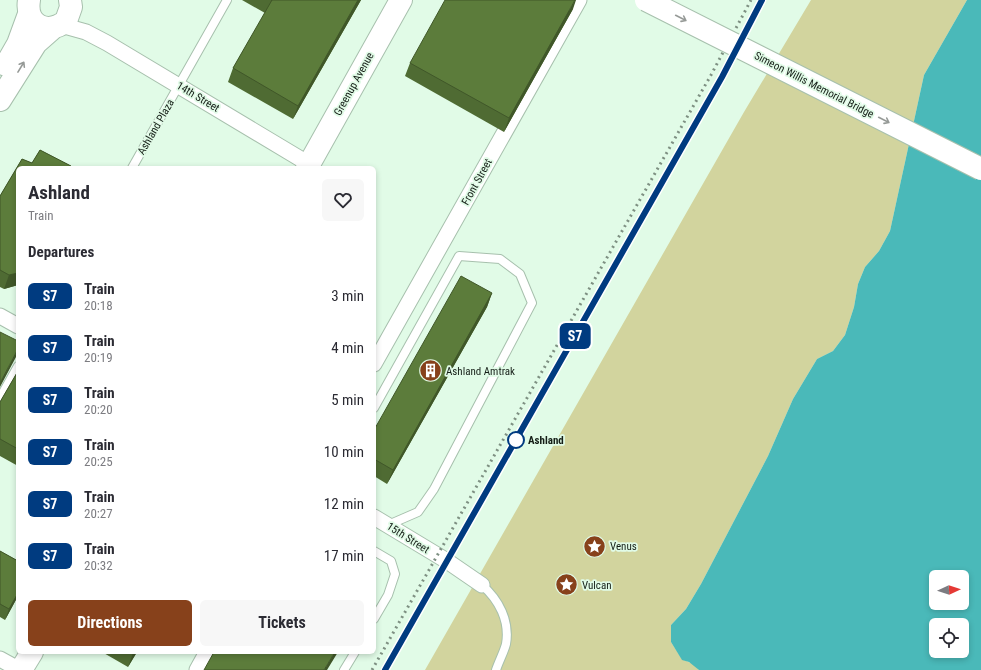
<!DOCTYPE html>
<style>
:root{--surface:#fff;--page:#f7f7f7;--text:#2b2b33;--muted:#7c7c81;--accent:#87411b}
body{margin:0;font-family:"Roboto Condensed",sans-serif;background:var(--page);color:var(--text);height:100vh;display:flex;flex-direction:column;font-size:15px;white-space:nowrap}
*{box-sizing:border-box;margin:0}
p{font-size:13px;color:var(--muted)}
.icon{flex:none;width:22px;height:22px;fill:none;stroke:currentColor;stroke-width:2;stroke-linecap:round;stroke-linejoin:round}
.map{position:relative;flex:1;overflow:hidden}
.sheet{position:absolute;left:16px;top:166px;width:360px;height:488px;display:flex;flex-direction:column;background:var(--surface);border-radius:6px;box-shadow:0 2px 6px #0003}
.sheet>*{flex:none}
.badge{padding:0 8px;border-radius:6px;font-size:14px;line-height:26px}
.needle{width:26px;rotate:87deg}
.fabs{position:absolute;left:929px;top:570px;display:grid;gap:8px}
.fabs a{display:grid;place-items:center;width:40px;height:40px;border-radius:6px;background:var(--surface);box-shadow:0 2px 6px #0003;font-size:20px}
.map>.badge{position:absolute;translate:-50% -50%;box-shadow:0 0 0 2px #fff}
h2{padding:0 12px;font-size:15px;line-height:36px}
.round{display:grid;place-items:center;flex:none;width:42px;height:42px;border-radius:6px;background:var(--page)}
.summary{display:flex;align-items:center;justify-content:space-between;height:68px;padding:0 12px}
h1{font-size:19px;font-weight:700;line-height:30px}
.action{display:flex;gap:8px;margin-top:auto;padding:8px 12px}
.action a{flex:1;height:46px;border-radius:6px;background:var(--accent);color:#fff;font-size:16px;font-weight:700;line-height:46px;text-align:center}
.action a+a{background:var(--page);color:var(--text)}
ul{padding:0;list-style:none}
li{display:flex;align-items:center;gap:12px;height:52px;padding:0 12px}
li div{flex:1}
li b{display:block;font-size:15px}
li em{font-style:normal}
li .badge{min-width:44px;font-weight:700;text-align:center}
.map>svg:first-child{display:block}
.green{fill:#d2d49e}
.water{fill:#4ab9b9;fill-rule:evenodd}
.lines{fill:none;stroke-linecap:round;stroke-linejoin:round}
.service-casing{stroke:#a7c0ad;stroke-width:10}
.minor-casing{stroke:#a7c0ad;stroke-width:17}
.secondary-casing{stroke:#a7c0ad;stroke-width:24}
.trunk-casing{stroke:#a7c0ad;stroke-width:24}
.service{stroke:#fff;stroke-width:8}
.minor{stroke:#fff;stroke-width:15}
.secondary{stroke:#fff;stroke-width:22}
.trunk{stroke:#fff;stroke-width:22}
.rail{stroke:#7e9082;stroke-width:3;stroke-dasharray:2 4;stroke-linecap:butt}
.trunk-bridge-casing{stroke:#a7c0ad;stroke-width:24;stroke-linecap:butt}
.trunk-bridge{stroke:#fff;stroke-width:22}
.wall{fill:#4f6b33}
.shaded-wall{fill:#405729}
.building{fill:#5c7c3b;stroke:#405729}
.oneway{stroke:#969a97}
.line-casing{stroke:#fff;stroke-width:9}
.line{stroke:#003b80;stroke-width:6}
.stop-dot{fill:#fff;stroke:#003b80;stroke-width:2}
.labels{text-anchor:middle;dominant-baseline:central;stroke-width:3.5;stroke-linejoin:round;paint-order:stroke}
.street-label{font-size:11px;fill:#151e17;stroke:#e1fbe7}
.poi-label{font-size:11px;fill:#151e17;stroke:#e1fbe7;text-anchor:start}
.stop-label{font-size:11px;font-weight:bold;fill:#151e17;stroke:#e1fbe7;text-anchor:start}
</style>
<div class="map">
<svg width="981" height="670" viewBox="0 0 981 670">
<rect width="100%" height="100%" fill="#e1fbe7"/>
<path class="green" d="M811 0H967L924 75 890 231 879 251 865 267 858 284 854 307 845 335 833 351 817 359 793 399 768 456 701 584 686 609 671 625V642L682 659 695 665 699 670H425L744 112Z"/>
<path class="water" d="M967 0H981V670H699L689 662 682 660 671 642V625L686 609 701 584 768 456 793 399 817 359 833 351 845 335 854 307 858 284 865 267 879 251 890 231 924 75ZM936 577H962V603H936ZM936 625H962V651H936Z"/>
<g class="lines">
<defs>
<path id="service" d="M132 168 227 0
M0 398 18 366
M374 408 459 256 500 259 520 274 532 303 434 489 418 512 388 525
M374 551 391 561 395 574 388 595 374 619
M482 585C499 600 510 621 506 644 504 652 499 661 496 670
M344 670 355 652"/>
<path id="minor" d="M61 25 86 32 107 43 309 164
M0 316 18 326
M374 364 579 0
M374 517 447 561 482 585
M0 659 20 670
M197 670 207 652"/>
<path id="secondary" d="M29 0C25 25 47 36 66 21L71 7 70 0
M6 65 18 44 29 14
M0 100 36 43 53 28"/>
<path id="trunk" d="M307 168 401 0
M21 670 32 652"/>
</defs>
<use href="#service" class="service-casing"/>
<use href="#minor" class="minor-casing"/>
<use href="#secondary" class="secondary-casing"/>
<use href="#trunk" class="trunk-casing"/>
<use href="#service" class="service"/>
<use href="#minor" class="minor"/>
<use href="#secondary" class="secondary"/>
<use href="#trunk" class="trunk"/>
<path class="rail" d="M372 670 711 75 751 0
M385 670 722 77 762 0"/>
<defs>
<path id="trunk-bridge" d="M646 0 981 169"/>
</defs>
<use href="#trunk-bridge" class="trunk-bridge-casing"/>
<use href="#trunk-bridge" class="trunk-bridge"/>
</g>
<path class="wall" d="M242 0H361L293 119 228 82 233 68 265 13Z
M573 9 504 132 405 76 410 63Z
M40 150 71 166 70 168H18V285L4 289 0 287V196L22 159 32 163Z
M492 293 487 307 387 484 374 476V430Z
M18 371V466L0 456V402Z
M0 551 18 561V596L5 620 0 617Z
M102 652H137L128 667Z"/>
<path class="shaded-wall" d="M358 0H361L293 119 298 106Z
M575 0H576L573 9 504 132 509 118Z
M18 273V285L4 289 9 275Z
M492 293 487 307 387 484 393 470Z
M18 349V352L16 357 0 387V383Z
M18 593V596L5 620 9 609Z
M134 652H137L128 667 133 653Z
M335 652H338L327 670H324Z"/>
<path class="building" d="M271 0H358L298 106 233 68 272 0Z
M445 0H575L509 118 410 63Z
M40 150 71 166 70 168H18V273L9 275 0 270V196L22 159 32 163Z
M461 276 492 293 393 470 374 459V430Z
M0 332 18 341V349L0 383Z
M18 371V449L0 439V402Z
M0 551 18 561V593L9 609 0 604Z
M214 652H335L324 670H204Z"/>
<defs><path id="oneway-shaft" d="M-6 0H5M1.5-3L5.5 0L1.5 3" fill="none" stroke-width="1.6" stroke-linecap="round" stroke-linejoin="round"/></defs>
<g class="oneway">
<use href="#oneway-shaft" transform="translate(681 18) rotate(27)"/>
<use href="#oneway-shaft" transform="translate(21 67) rotate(-59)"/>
<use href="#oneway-shaft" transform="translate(884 120) rotate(27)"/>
</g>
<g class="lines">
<defs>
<path id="line" d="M385 670 722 77 762 0"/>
</defs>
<use href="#line" class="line-casing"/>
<use href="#line" class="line"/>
</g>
<defs>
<symbol id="building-disc" viewBox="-11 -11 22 22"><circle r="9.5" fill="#87411b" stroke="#e1fbe7"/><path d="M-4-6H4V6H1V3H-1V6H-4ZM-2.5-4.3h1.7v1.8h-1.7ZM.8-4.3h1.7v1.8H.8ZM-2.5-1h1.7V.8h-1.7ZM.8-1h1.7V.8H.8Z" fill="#fff"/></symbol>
<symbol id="sight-disc" viewBox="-11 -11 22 22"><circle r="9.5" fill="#87411b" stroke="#e1fbe7"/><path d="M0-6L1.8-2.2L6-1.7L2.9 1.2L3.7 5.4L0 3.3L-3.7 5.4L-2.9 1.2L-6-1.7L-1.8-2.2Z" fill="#fff"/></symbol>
</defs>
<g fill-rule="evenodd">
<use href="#building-disc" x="418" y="358" width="25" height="25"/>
<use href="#sight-disc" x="582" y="534" width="25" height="25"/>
<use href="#sight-disc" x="554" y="572" width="25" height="25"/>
</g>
<circle class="stop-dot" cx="516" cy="440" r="8"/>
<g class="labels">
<g class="street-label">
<text transform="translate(354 84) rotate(-61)">Greenup Avenue</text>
<text transform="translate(814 85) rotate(27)">Simeon Willis Memorial Bridge</text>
<text transform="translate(198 97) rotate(31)">14th Street</text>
<text transform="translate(156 127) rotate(-60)">Ashland Plaza</text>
<text transform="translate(477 182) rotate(-61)">Front Street</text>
<text transform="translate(408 538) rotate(32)">15th Street</text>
</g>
<g class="poi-label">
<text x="446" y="371">Ashland Amtrak</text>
<text x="610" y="546">Venus</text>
<text x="582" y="585">Vulcan</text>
</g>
<g class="stop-label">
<text x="528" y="440">Ashland</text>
</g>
</g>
</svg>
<div class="fabs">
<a><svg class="needle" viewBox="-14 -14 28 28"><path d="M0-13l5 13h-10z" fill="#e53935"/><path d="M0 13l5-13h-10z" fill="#7c7c81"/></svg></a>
<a><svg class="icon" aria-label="locate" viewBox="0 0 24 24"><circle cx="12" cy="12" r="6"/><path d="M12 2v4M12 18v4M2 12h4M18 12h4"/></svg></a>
</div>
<b class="badge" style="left:575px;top:336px;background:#003b80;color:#fff">S7</b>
<section class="sheet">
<div class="summary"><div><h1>Ashland</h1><p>Train</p></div><a class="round"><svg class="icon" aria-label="heart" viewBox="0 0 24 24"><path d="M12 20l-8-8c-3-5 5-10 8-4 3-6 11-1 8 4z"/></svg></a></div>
<h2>Departures</h2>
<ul>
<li><span class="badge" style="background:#003b80;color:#fff">S7</span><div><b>Train</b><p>20:18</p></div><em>3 min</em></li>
<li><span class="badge" style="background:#003b80;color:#fff">S7</span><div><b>Train</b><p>20:19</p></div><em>4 min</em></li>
<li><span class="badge" style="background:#003b80;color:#fff">S7</span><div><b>Train</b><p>20:20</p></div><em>5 min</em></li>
<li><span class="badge" style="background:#003b80;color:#fff">S7</span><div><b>Train</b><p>20:25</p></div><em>10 min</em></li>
<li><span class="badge" style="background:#003b80;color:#fff">S7</span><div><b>Train</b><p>20:27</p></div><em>12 min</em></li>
<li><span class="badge" style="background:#003b80;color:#fff">S7</span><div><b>Train</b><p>20:32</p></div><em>17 min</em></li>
</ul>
<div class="action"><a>Directions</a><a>Tickets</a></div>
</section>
</div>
